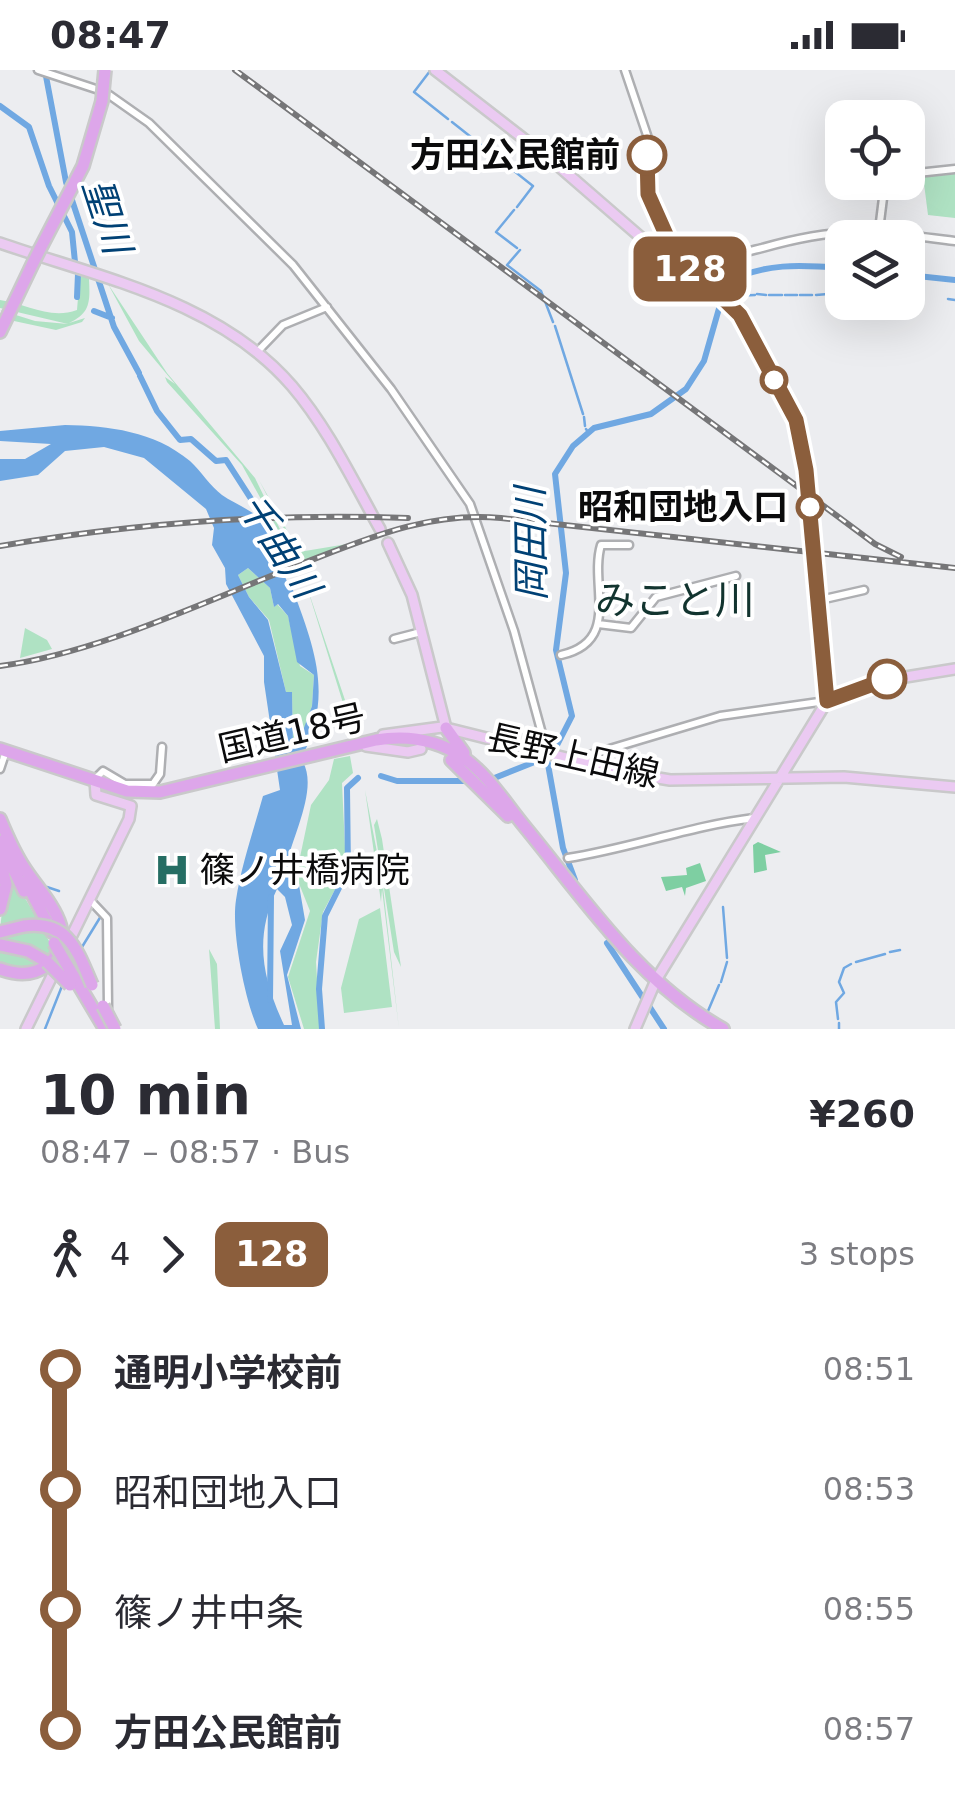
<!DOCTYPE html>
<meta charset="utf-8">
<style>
:root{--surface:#fff;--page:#f7f7f7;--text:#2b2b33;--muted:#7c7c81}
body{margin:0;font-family:"DejaVu Sans","Noto Sans JP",sans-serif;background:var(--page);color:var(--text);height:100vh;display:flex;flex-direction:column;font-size:38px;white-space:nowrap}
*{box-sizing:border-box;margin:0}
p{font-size:32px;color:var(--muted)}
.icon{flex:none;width:55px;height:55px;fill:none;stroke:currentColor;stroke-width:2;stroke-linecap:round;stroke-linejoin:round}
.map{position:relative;height:959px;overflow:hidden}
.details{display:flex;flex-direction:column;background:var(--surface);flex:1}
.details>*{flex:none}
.badge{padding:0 20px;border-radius:15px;font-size:35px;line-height:65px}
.controls{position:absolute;left:825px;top:30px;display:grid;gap:20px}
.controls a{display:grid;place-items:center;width:100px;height:100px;border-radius:20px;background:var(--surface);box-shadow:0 10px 40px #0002;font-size:50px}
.map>.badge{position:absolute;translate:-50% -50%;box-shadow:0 0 0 5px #fff}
.legs{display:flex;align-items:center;gap:15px;height:110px;padding:0 40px;font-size:32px}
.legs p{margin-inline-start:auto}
.head{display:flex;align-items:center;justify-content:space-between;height:170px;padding:0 40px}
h1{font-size:55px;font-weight:700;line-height:75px}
ul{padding:0 40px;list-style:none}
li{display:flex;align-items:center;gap:35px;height:120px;font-size:38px}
li i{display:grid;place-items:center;width:15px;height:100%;margin:0 12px;background:currentColor}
li i::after{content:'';width:25px;height:25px;margin:-12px;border:8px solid;border-radius:50%;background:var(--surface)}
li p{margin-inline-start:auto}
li:first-child i{background:linear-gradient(#0000 50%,currentColor 0)}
li:last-child i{background:linear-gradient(currentColor 50%,#0000 0)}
.status{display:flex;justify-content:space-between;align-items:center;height:70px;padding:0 50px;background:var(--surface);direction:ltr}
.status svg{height:28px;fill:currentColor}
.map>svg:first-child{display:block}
.green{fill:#afe2c3}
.forest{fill:#7ecfa2}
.water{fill:#70a8e2;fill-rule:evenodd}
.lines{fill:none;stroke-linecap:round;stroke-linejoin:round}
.stream{stroke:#70a8e2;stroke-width:2.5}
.river{stroke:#70a8e2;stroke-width:6}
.minor-casing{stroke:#aeafb2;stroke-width:11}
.major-casing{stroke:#c9c9ca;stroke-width:14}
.highway-casing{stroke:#c9c9ca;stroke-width:16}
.minor{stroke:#fff;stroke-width:6}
.major{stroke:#ebcaf2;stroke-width:9}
.highway{stroke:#dda6ea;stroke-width:11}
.rail-casing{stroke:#767678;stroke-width:6}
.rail{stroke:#fff;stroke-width:2.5;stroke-dasharray:8;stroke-linecap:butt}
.major-bridge-casing{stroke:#c9c9ca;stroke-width:14;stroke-linecap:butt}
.highway-bridge-casing{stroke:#c9c9ca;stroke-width:16;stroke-linecap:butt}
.major-bridge{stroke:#ebcaf2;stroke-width:9}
.highway-bridge{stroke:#dda6ea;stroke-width:11}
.line-1-casing{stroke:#fff;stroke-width:22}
.line-1{stroke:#8b5e3c;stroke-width:15}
.stop-1-dot{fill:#fff;stroke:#8b5e3c;stroke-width:5}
.labels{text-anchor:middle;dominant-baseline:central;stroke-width:8;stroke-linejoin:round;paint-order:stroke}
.stop-label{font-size:35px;font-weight:bold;fill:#0b0b0c;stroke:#fff;text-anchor:end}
.street-label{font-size:35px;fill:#0b0b0c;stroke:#fff}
.poi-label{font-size:35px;fill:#0b0b0c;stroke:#fff;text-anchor:start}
.water-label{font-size:38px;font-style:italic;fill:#004175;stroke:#fff}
.quarter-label{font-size:40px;fill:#12342f;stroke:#fff}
</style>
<div class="status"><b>08:47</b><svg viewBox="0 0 49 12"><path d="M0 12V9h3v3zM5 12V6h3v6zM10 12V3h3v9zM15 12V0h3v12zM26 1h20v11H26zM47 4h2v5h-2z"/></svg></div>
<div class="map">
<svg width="955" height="959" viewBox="0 0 955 959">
<rect width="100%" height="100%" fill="#ecedf0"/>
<path class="green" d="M955 102V148L928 145 923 106Z
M80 203 89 209C90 231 91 243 69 253L85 248 82 252 56 260 0 248 5 243 0 240 35 251 68 254 0 238V230C27 234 50 250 77 240Z
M108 214 167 303 255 408 297 494 242 395 167 312 165 307 175 314 139 271Z
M259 410 299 482 353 473 301 492Z
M248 498 270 518 274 537 277 534 288 546 300 596 314 605 312 636 299 674 293 676 292 623 286 622 269 550 249 527 238 505Z
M306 514 347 636 345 661 343 633Z
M25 558 47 570 52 579 20 588Z
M350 686 353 703 342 713 346 799 323 842 316 892 320 959H304L288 907 310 841 296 806 311 735 329 710 334 689Z
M365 720 382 808 399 959 382 819 381 832Z
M377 749 382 769 401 897 394 882 374 755Z
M11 804 39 852 0 859 6 806Z
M380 838 392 937 344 943 341 918 359 849Z
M41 857 55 881 49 891 0 873V863Z
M0 877 18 880 46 894 33 901 0 897Z
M209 879 217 894 220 959H215Z"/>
<path class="forest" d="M758 772 781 782 765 785 767 800 754 803 753 775Z
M700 793 706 811 686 818 685 826 682 817 666 821 661 807 687 805 686 798Z"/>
<path class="water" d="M65 355C109 356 154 361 190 391 201 401 210 416 222 425 235 434 258 443 267 455 280 474 278 503 293 520 316 582 333 627 301 689 320 715 293 764 287 793L288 804 299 815 305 850 287 905 301 959H258C245 931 231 861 236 830 241 796 254 759 263 726L280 720 264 612V586L226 514 225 498 212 475 214 458 206 439 144 388 104 377 65 381 38 405 0 411V389H25L51 374 0 371V361ZM248 498 270 518 274 537 278 534 288 546 297 592 314 605 312 636 298 674 293 675 292 622H286L268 550 249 527 238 505ZM277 819 285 827 292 855 280 881 292 955H284C262 907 254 868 277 819Z"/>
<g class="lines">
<path class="stream" d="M430 1 414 22 448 49
M452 52 533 116 517 137
M514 140 496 162 517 178
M520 180 507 195 541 221 553 252
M722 219 725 224
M757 224 766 225
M832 224H842
M769 225H782
M785 225H797
M800 225H812
M816 225 828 224
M732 226 755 225
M948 229 955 230
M555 256 583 344
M584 347 585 356
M586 359 588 362
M47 817 59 821
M723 837 727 888
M82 877 101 846
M890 882 900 880
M856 892 885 884
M721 912 727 892
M708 941 719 915
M838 949 836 932 844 923 839 912 844 898 851 894
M839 953V959
M45 959 62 916"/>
<path class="river" d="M45 1 66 112 114 257 139 303
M0 36 29 57 49 116 72 162 75 192
M908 205 955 210
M77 227 78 204
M94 241 112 248
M140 306 157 341 180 370 191 369 216 391 226 390 264 449V460
M547 689 563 778 575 810
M381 706 397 711H470
M487 711 552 685 572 646 556 580 566 503 555 404 573 376 594 358 651 344 686 319 704 291 726 214C761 192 803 195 842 198
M607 873 643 928
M270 930 271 827
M647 933 664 959
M322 959 319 919 325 846 348 800 347 718 358 708"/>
<defs>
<path id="minor" d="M38 0 105 22 149 53 293 195 391 319 470 434 514 561 547 682
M625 0 648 68 646 116 672 179 670 190
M908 104 955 99
M878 168 885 112
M700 207C717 188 739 184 762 178 842 155 875 161 955 171
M257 282 283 255 327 237
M820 530 864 520
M598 554 631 558 656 527 736 506
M394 569 421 562
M561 585C622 571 589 515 601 475H629
M576 689 720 646 826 631
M0 699 6 681
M95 709 103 701 125 714H153L160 704 162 677
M568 788C631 778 690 756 754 748
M90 830 107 848 108 938"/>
<path id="major" d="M435 0 555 93 660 184 700 207 740 245 795 346 804 379
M0 173C101 208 219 231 292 316 328 358 353 411 380 459
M388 473 412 525 446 658
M827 631 875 612 955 599
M383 665 442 657 622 702 670 710 844 707 955 717
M366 676 408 682 421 679
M26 959 129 749 131 736 96 725 95 710
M635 959 656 910 827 631 818 512"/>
<path id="highway" d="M40 179 83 96 102 31
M0 262 33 193
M446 658 464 683
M0 679 127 721 160 722 376 670C407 665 438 670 464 688 489 706 506 734 525 757 585 830 639 912 723 959
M451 690 508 746
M0 749C7 766 15 784 25 799 43 827 85 865 46 896 32 906 16 905 0 899
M0 771 24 821
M0 789 6 815 0 839
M26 812 52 862
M0 862 24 856
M0 875 28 881 47 892
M74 907 105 959"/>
</defs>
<use href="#minor" class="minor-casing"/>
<use href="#major" class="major-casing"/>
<use href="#highway" class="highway-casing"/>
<use href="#minor" class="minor"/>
<use href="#major" class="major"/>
<use href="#highway" class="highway"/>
<defs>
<path id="rail" d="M235 0 875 474 901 487
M0 476C134 453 272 443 408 448
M0 596C98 583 203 532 296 496 364 470 427 441 501 448L955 498"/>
</defs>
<use href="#rail" class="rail-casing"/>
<use href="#rail" class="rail"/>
<defs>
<path id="major-bridge" d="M804 379 818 512"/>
<path id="highway-bridge" d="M102 31 105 0
M33 193 40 179
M24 856C68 850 77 880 92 915
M54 873 74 907
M47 892 70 915
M103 936 115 959"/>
</defs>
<use href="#major-bridge" class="major-bridge-casing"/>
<use href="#highway-bridge" class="highway-bridge-casing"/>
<use href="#major-bridge" class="major-bridge"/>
<use href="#highway-bridge" class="highway-bridge"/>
</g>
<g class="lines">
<defs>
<path id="line-1" d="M647 85 648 124 672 178 670 190 700 206 740 245 796 350 806 400 827 631 887 609"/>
</defs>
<use href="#line-1" class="line-1-casing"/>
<use href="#line-1" class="line-1"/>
</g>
<defs>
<symbol id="hospital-bare" viewBox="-9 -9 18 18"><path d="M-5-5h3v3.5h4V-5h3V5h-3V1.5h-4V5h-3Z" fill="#266e64" stroke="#fff" stroke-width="2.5" paint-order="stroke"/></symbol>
</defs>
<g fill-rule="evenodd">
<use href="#hospital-bare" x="147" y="775" width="50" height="50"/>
</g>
<g class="stop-1-dot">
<circle cx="647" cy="85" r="18"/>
<circle cx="774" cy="310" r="12"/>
<circle cx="810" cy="437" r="12"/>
<circle cx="887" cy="609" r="18"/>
</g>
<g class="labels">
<g class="stop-label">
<text x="620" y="85">方田公民館前</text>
<text x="788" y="437">昭和団地入口</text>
</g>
<g class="street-label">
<text transform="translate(292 663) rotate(-13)">国道18号</text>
<text transform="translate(573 686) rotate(13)">長野上田線</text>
</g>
<g class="poi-label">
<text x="200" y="800">篠ノ井橋病院</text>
</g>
<g class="water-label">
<text transform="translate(107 146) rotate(72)">聖川</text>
<text transform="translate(531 474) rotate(-91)">岡田川</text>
<text transform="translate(279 476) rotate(57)">千曲川</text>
</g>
<g class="quarter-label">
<text x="675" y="530">みこと川</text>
</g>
</g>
</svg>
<div class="controls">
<a><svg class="icon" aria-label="locate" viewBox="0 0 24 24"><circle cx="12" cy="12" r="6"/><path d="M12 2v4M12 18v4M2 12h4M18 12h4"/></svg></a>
<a><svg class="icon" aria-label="layers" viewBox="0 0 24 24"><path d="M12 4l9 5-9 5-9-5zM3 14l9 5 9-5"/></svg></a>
</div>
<b class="badge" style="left:690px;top:199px;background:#8b5e3c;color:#fff">128</b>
</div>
<section class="details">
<div class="head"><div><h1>10 min</h1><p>08:47 – 08:57 · Bus</p></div><b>¥260</b></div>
<div class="legs"><svg class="icon" aria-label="walk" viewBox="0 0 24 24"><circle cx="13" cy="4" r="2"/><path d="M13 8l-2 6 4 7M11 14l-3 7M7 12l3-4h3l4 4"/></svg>4<svg class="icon" aria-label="forward" viewBox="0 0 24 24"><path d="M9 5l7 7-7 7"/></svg><b class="badge" style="background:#8b5e3c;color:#fff">128</b><p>3 stops</p></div>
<ul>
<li><i style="color:#8b5e3c"></i><b>通明小学校前</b><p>08:51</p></li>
<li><i style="color:#8b5e3c"></i><span>昭和団地入口</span><p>08:53</p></li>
<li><i style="color:#8b5e3c"></i><span>篠ノ井中条</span><p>08:55</p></li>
<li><i style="color:#8b5e3c"></i><b>方田公民館前</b><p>08:57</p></li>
</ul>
</section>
